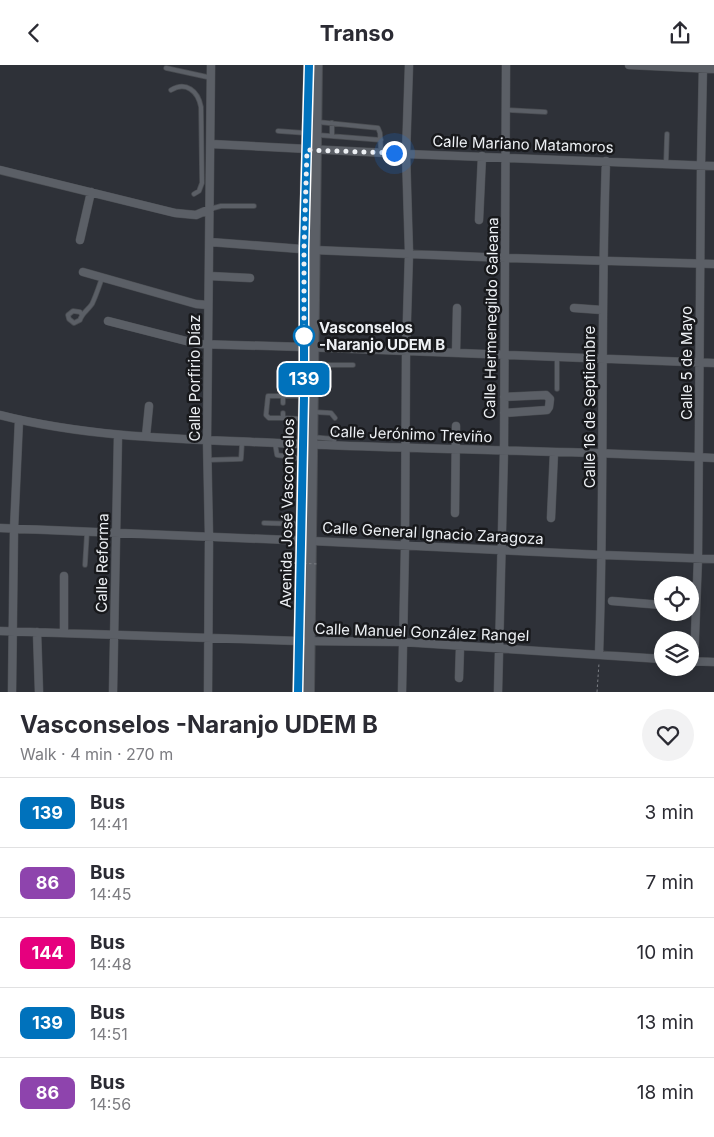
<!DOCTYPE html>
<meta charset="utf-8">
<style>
:root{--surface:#fff;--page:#f2f2f3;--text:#2b2b33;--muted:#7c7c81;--line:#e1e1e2}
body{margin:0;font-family:Inter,sans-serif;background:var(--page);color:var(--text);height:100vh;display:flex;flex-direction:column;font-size:19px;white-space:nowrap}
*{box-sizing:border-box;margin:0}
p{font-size:16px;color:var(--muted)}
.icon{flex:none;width:28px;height:28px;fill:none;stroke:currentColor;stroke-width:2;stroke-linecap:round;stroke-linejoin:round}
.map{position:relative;height:627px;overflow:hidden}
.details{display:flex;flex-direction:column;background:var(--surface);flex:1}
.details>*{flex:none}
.badge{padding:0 10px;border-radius:8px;font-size:18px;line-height:32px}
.fabs{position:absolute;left:654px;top:511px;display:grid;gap:10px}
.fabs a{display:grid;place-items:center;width:45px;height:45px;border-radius:50%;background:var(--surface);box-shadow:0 2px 8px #0003;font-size:25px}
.you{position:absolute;width:25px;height:25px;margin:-12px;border:4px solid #fff;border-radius:50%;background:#1a73e8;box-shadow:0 0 0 8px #1a73e833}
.map>.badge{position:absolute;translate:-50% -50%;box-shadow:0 0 0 2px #fff}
.round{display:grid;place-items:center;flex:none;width:52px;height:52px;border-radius:26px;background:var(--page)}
.head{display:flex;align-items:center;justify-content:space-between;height:85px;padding:0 20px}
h1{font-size:24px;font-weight:700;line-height:38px}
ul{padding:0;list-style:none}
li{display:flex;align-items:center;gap:15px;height:70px;padding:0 20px;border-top:1px solid var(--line)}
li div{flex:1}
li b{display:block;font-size:19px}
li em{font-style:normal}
li .badge{min-width:55px;font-weight:700;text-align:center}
header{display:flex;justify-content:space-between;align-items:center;height:65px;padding:0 20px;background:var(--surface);font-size:22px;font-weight:700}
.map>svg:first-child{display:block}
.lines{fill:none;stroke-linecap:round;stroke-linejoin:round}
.service-casing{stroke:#4a4d52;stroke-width:5.5}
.minor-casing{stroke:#4a4d52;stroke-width:9}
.secondary-casing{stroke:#4a4d52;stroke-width:12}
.path{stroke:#7a7d83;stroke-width:1;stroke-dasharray:2.5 2.5;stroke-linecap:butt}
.service{stroke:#5b5f66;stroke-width:4}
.minor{stroke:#5b5f66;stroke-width:8}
.secondary{stroke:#5b5f66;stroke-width:10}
.path-bridge{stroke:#7a7d83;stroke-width:1;stroke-dasharray:2.5 2.5;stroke-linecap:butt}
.line-casing{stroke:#fff;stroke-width:11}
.line{stroke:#0072bc;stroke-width:8}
.walk{stroke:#edf0f4;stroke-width:5;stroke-dasharray:0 9}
.stop-dot{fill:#fff;stroke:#0072bc;stroke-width:2.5}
.labels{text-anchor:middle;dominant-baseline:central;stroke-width:5;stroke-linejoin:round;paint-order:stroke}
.street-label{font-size:15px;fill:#edf0f4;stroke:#18191c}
.stop-label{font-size:15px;font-weight:bold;fill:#edf0f4;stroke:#18191c;text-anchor:start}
</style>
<header><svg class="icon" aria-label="back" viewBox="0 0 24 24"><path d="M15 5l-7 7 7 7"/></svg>Transo<svg class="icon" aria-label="share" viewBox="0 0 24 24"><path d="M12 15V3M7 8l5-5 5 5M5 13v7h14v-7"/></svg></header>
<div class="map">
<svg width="714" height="627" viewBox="0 0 714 627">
<rect width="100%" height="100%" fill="#2e3138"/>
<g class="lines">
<defs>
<path id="service" d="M166 3 212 13
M171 25C186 16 198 26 201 42L202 118 199 126 194 129
M506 45 545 47
M318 57 378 63 380 68 381 87
M278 66 306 68
M318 70 381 75
M332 71V58
M666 98 667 69
M210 144 221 141H254
M82 250 80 247 73 246 68 250 69 254 74 258 80 255C82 248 88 245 92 239 96 231 99 221 102 213
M313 300H353
M557 324V292
M283 338V331H303
M314 347 331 348 335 353
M283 348V353L303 354
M283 353H269L266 350 268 331H283
M312 372 334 374
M334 376V367
M275 378 277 390 303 394
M207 395 241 394 242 378
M264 458 299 459
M85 500 87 467"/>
<path id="minor" d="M629 0 714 4
M211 79 406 89 714 101
M0 105 175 148 196 150 210 144
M479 155 482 91
M80 175 91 127
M210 177 314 185 506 193 714 199
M83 207 196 239 208 240
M209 211 250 213
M574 243 602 245
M108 256 198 279 304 282 714 298
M456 288 457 243
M504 348 547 345 549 342 550 334 546 330 504 332
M0 350C90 373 185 374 277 378 423 385 568 385 714 393
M146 371 149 341
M455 448 456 361
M551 453 554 387
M0 463 312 476 603 490 714 494
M64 511V568
M612 536 662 540
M0 566 299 576 403 577 662 594
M37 567 39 627
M599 589C605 424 600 260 606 96
M690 596 714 597
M694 597 698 493 701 100 703 0
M459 613 460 582
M12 627 14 464 19 355
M113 627 118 370
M208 627 209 472 207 375 211 0
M402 627 405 481 406 286 409 188 406 89 409 0
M498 627 504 385 506 0"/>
<path id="secondary" d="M298 627 304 331V184L309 0
M309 627 317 0"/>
</defs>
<use href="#service" class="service-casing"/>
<use href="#minor" class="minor-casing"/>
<use href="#secondary" class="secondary-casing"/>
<path class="path" d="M597 627 599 598"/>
<use href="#service" class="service"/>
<use href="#minor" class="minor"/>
<use href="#secondary" class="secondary"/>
<path class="path-bridge" d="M294 498 319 499"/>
</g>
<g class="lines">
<defs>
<path id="line" d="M298 627 304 331V184L309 0"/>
</defs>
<use href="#line" class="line-casing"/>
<use href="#line" class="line"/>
<path class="walk" d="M304 271V184L307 85 394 88"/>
</g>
<circle class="stop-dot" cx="304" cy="271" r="10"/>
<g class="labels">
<g class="street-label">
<text transform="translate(523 79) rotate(2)">Calle Mariano Matamoros</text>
<text transform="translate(491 253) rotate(-89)">Calle Hermenegildo Galeana</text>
<text transform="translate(686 298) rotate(-90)">Calle 5 de Mayo</text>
<text transform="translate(194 313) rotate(-90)">Calle Porfirio Díaz</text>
<text transform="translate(589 342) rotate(-90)">Calle 16 de Septiembre</text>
<text transform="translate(411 369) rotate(2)">Calle Jerónimo Treviño</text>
<text transform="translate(287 448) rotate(-89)">Avenida José Vasconcelos</text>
<text transform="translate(433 468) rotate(3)">Calle General Ignacio Zaragoza</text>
<text transform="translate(102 498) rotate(-89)">Calle Reforma</text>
<text transform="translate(422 567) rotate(2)">Calle Manuel González Rangel</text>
</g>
<g class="stop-label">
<text x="319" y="262">Vasconselos<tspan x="319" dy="17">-Naranjo UDEM B</tspan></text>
</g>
</g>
</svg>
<div class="fabs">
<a><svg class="icon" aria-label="locate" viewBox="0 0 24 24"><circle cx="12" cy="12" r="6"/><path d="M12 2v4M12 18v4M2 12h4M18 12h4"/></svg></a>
<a><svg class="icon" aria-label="layers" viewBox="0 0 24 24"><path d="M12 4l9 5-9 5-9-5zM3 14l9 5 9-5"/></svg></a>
</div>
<div class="you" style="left:394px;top:88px"></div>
<b class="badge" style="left:304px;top:314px;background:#0072bc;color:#fff">139</b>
</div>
<section class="details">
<div class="head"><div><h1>Vasconselos -Naranjo UDEM B</h1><p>Walk · 4 min · 270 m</p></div><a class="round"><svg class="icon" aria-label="heart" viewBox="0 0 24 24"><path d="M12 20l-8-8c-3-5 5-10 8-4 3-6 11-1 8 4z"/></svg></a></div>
<ul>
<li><span class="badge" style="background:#0072bc;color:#fff">139</span><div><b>Bus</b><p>14:41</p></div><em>3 min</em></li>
<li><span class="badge" style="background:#8e44ad;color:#fff">86</span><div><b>Bus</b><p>14:45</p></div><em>7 min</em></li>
<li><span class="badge" style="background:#e6007e;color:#fff">144</span><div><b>Bus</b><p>14:48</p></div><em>10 min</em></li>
<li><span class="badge" style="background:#0072bc;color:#fff">139</span><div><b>Bus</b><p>14:51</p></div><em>13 min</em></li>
<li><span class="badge" style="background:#8e44ad;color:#fff">86</span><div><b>Bus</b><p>14:56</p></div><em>18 min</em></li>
</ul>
</section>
